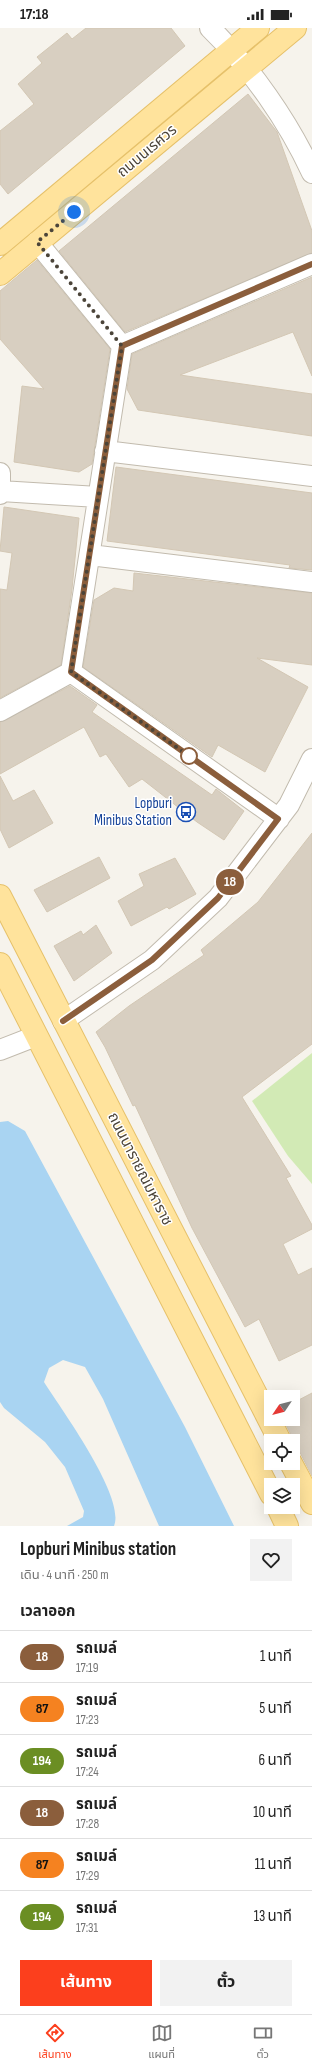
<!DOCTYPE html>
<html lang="th">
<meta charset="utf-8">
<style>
:root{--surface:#fff;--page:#f2f2f2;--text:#222;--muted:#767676;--line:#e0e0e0;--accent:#fc3f1d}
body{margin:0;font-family:"Sofia Sans Condensed","Noto Sans Thai",sans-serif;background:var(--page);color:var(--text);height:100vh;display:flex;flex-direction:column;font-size:15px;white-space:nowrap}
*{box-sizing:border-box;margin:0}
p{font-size:13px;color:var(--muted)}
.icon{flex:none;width:22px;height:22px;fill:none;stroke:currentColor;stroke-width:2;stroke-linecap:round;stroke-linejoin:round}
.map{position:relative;height:1498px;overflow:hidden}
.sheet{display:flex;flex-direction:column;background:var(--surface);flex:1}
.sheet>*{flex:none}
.badge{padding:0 8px;border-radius:13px;font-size:14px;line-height:26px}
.needle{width:26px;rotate:235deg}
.buttons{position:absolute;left:264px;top:1362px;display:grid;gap:8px}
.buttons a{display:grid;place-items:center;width:36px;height:36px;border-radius:0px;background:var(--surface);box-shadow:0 4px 16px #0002;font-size:20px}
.you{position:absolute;width:20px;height:20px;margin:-10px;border:3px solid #fff;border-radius:50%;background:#1a73e8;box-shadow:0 0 0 6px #1a73e833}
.map>.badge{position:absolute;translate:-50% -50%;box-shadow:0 0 0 2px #fff}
h2{padding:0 20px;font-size:15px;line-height:36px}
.round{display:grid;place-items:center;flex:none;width:42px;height:42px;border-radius:0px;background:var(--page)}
.overview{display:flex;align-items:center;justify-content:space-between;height:68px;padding:0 20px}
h1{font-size:19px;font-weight:700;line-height:30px}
.primary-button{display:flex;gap:8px;margin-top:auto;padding:8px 20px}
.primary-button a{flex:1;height:46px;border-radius:0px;background:var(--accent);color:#fff;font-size:16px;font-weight:700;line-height:46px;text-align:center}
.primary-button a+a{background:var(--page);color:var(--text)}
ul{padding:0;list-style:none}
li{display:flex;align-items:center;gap:12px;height:52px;padding:0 20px;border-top:1px solid var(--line)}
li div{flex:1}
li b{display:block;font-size:15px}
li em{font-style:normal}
li .badge{min-width:44px;font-weight:700;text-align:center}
.status{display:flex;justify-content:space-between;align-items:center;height:28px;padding:0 20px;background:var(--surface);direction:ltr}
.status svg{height:11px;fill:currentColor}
.tabs{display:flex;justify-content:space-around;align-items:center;height:56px;border-top:1px solid var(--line);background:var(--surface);font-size:11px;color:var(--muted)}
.tabs a{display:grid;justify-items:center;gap:2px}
.tabs .selected{color:var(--accent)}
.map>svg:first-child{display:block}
.green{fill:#d2eab5}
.water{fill:#a9d4f2}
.building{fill:#d8cfc1;stroke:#d3c7b4}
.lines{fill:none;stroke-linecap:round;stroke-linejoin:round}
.minor-casing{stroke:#c2bbae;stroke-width:22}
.major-casing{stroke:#e6c16a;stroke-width:24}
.minor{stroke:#fff;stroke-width:20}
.major{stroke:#ffe39c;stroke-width:22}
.line-casing{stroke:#fff;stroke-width:9}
.line{stroke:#8b5e3c;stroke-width:6}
.walk{stroke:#4b4439;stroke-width:4;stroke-dasharray:0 7.2}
.stop-dot{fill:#fff;stroke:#8b5e3c;stroke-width:2}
.labels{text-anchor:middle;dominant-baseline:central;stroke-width:3;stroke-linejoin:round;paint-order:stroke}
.street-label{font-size:15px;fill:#4b4439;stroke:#fff}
.transit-label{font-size:15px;fill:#164399;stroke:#fff;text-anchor:end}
</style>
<div class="status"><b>17:18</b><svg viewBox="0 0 49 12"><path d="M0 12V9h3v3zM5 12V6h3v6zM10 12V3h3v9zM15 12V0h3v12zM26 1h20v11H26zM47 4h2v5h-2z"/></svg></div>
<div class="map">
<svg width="312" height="1498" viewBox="0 0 312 1498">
<rect width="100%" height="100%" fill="#f6f3ec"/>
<path class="green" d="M312 1025V1156L288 1128 252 1073Z"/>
<path class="water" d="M8 1093 25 1103 185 1399 234 1498H159L103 1371 85 1339 63 1332 49 1340 44 1354C61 1381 126 1469 114 1498H67L83 1489 84 1483 65 1439 45 1414 4 1380 0 1374V1094Z"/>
<path class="building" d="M86 0H171L185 18 8 166 0 156V103L34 76 18 56 42 35 37 29 67 5 72 11Z
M248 66 277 104 312 203V225L125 304 59 223Z
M37 232 110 321 92 436 79 444 14 434 22 358 44 361 0 311V263Z
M312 249V348L293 304 180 347 312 366V408L138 382 127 361 132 326Z
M116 439 312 465V542L289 540 290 537 107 513Z
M4 479 79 490 72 561 61 637 0 670V561L7 562 12 525 0 523Z
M134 545 312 565V637L257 630 308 659 265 744 218 717 212 729 83 639 94 572 114 560 133 563Z
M70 658 97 677 92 684 212 767 216 761 244 783 224 812 197 794 142 751 129 759 106 726 100 729 84 699 0 746V694Z
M0 748 13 773 34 762 53 795 9 820 0 801Z
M312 805V1016L242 1069 291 1148 286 1150 312 1197V1201L283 1216 298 1247 312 1240V1317L279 1333 259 1291 245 1299 192 1200 135 1077 133 1078 105 1019 96 1004 129 978 204 927 201 922 258 874Z
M99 829 110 850 47 884 34 862Z
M175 830 196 866 169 881 167 879 131 898 118 873 144 858 139 846Z
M96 897 112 925 74 953 54 918 81 903 83 907Z
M312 1365V1448L283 1391H293V1375Z"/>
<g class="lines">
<defs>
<path id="minor" d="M210 0C251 40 288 93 312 145
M37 214 122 318 312 236
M105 423 312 448
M0 445V466
M0 463 98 469
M90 527 312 554
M71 644 122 318
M0 683 71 644 279 791
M63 993 152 932 218 870 289 777 312 731
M0 1022 36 1008"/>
<path id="major" d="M0 216 258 0
M0 246 295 0
M0 868 280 1413
M0 936 271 1466
M291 1435 312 1475
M278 1479 287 1498"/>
</defs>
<use href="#minor" class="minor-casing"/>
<use href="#major" class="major-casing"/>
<use href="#minor" class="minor"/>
<use href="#major" class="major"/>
</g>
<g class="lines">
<defs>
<path id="line" d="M63 993 152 932 218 870 278 791 71 644 122 318 312 236"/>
</defs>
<use href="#line" class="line-casing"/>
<use href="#line" class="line"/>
<path class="walk" d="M74 184 37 214 122 318 71 644 189 728"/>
</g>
<defs>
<symbol id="bus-ring" viewBox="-11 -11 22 22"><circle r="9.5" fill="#fff" stroke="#1a4fb4" stroke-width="1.5"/><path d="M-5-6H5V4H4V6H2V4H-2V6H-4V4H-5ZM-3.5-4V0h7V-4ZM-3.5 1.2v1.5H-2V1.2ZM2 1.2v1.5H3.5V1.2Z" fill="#1a4fb4"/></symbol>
</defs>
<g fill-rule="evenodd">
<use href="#bus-ring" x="175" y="773" width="22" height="22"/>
</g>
<circle class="stop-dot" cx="189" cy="728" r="8"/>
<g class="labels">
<g class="street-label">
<text transform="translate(147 123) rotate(-40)">ถนนนเรศวร</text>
<text transform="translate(140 1141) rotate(63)">ถนนนารายณ์มหาราช</text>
</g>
<g class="transit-label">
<text x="172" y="775">Lopburi<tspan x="172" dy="17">Minibus Station</tspan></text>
</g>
</g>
</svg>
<div class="buttons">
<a><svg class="needle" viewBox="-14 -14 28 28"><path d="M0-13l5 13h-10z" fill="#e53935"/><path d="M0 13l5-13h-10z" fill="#767676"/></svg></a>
<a><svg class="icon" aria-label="locate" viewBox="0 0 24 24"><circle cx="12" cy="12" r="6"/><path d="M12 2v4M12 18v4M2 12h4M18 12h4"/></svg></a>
<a><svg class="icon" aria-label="layers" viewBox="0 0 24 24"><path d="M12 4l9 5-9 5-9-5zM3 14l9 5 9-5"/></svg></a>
</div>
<div class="you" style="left:74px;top:184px"></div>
<b class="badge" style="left:230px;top:854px;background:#8b5e3c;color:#fff">18</b>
</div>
<section class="sheet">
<div class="overview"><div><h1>Lopburi Minibus station</h1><p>เดิน · 4 นาที · 250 m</p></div><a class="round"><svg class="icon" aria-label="heart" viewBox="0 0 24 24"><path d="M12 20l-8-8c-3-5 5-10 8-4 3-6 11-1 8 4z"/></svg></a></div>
<h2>เวลาออก</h2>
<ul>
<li><span class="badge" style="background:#8b5e3c;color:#fff">18</span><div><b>รถเมล์</b><p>17:19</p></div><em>1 นาที</em></li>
<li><span class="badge" style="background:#f58220;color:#111">87</span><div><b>รถเมล์</b><p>17:23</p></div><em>5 นาที</em></li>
<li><span class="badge" style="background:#6b8e23;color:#fff">194</span><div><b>รถเมล์</b><p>17:24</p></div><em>6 นาที</em></li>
<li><span class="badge" style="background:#8b5e3c;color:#fff">18</span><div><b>รถเมล์</b><p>17:28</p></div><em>10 นาที</em></li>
<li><span class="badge" style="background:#f58220;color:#111">87</span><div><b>รถเมล์</b><p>17:29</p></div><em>11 นาที</em></li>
<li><span class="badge" style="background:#6b8e23;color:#fff">194</span><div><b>รถเมล์</b><p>17:31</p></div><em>13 นาที</em></li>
</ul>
<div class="primary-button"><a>เส้นทาง</a><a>ตั๋ว</a></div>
</section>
<nav class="tabs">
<a class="selected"><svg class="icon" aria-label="directions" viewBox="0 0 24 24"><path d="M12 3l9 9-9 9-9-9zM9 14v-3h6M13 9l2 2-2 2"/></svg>เส้นทาง</a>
<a><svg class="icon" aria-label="map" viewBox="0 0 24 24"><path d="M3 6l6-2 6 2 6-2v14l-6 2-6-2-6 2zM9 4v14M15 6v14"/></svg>แผนที่</a>
<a><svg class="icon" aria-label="tickets" viewBox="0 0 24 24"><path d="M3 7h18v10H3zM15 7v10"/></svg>ตั๋ว</a>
</nav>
